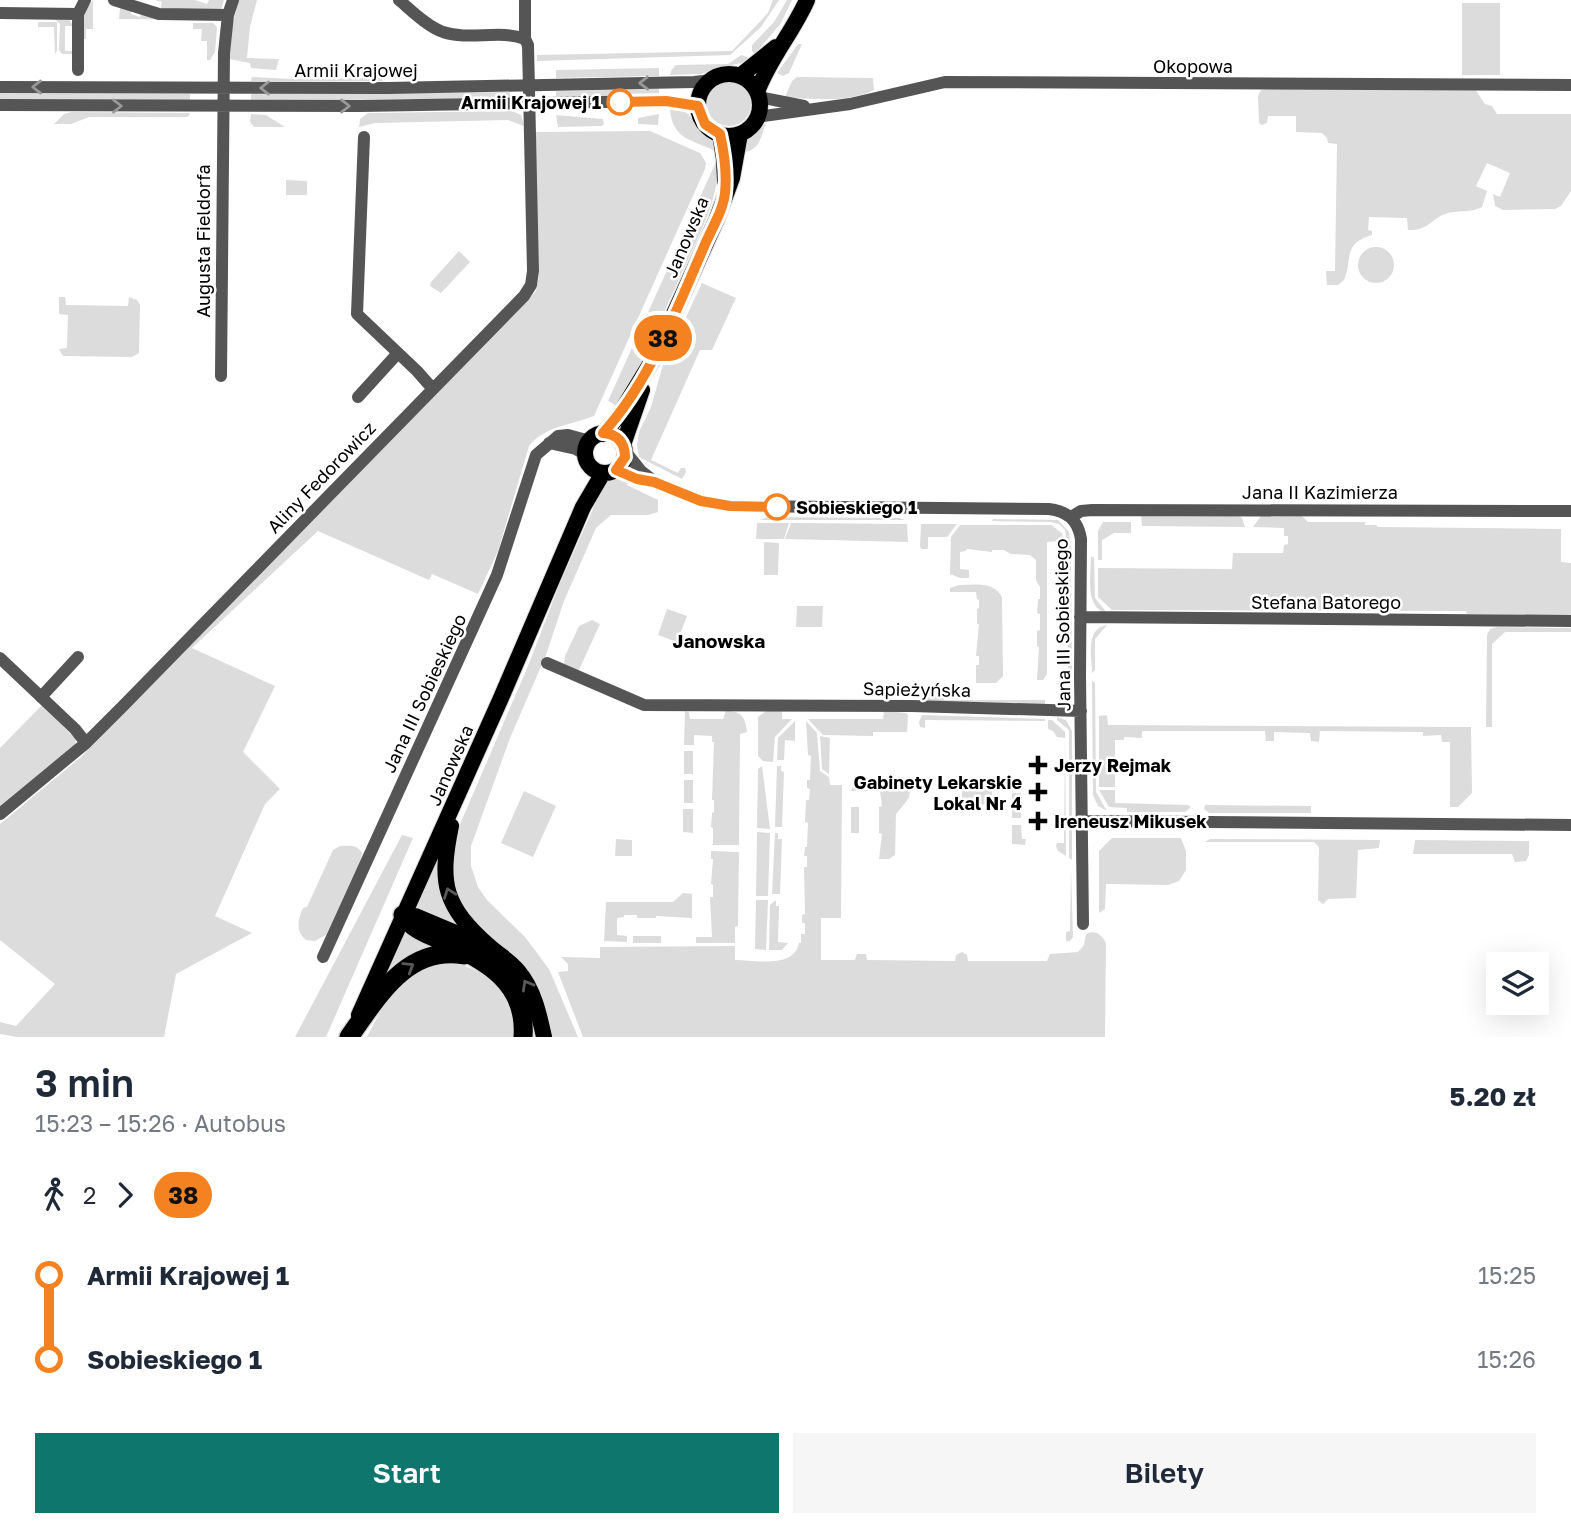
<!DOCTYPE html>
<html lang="pl">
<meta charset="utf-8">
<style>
:root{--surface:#fff;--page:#f6f6f7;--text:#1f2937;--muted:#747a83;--accent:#0f766e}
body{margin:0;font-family:"Golos Text",sans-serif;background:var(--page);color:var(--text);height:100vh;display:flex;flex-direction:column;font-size:26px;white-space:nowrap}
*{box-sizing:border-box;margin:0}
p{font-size:23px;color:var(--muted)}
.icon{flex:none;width:38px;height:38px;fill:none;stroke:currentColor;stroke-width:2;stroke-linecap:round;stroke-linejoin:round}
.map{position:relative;height:1037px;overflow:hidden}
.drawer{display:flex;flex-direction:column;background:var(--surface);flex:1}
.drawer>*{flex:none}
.badge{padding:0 14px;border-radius:23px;font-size:24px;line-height:46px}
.tools{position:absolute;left:1486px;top:952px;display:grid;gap:14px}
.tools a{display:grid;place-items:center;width:63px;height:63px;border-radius:0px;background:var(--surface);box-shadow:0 7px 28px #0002;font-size:35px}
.map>.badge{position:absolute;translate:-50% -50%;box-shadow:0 0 0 4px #fff}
.legs{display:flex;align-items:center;gap:10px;height:77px;padding:0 35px;font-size:23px}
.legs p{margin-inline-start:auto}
.headline{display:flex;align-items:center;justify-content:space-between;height:119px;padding:0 35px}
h1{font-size:38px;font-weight:600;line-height:52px}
.cta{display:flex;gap:14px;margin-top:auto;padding:14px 35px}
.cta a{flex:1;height:80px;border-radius:0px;background:var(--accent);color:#fff;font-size:28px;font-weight:600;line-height:80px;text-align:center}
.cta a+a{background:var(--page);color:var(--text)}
ul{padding:0 35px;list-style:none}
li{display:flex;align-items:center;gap:24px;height:84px;font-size:26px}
li i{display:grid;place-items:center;width:10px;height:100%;margin:0 9px;background:currentColor}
li i::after{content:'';width:18px;height:18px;margin:-9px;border:5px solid;border-radius:50%;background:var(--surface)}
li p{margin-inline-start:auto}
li:first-child i{background:linear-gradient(#0000 50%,currentColor 0)}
li:last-child i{background:linear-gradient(currentColor 50%,#0000 0)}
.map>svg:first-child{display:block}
.green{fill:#dcdcdc}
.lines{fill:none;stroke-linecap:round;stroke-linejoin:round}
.major-casing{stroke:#dbdbdb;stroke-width:18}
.highway-casing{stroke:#dbdbdb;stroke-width:22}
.minor{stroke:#555;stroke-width:12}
.major{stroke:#000;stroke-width:16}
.highway{stroke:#000;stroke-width:19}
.oneway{stroke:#999}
.oneway2{stroke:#595959}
.line-1-casing{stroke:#fff;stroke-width:16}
.line-1{stroke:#f58220;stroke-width:10}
.stop-1-dot{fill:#fff;stroke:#f58220;stroke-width:3.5}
.poi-dot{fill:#000;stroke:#fff;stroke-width:2.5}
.labels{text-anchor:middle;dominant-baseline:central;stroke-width:5;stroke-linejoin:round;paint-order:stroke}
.street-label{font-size:18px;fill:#000;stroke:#fff}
.stop-label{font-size:18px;font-weight:bold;fill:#000;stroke:#fff;text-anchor:end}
.poi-label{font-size:18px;font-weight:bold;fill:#000;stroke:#fff;text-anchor:start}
.neighbourhood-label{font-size:19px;font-weight:bold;fill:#000;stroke:#fff}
</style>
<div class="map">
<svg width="1571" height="1037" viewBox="0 0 1571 1037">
<rect width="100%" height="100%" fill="#fff"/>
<path class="green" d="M93 0V29H86V39H82V16Z
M155 0H195L207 4 209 0H224L221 10H160L162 2Z
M239 0H257L250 27 247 58 279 59 276 70 251 68 250 63 229 59 231 29Z
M773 0H779L761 27 730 55 537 61V55L732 51 768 13Z
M787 0H792L781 23 755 54 752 51V45L774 22Z
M1462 3H1500V75H1462Z
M120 7 131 11V14L140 17 141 14 202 20 119 19Z
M55 19 70 20 73 26H65V51H73V54H62L59 50 60 24Z
M38 22H57V51L55 54 54 27H38Z
M193 23H213L217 27 215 52 210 60H207V41H201L202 29H193Z
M798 44H802L789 73 783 76 777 73Z
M741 55 750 58 742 63 716 68 702 74 670 75 672 69 676 65 728 64Z
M659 68V76L556 78V70Z
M252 77 291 79 382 78 383 81H251Z
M797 77 873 78 874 90C848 103 813 99 785 97L792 81Z
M707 104a22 22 0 1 1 44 0a22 22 0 1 1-44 0Z
M659 89V95L556 97V91Z
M1267 89H1475L1485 104 1492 106 1497 114H1571V191L1561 206 1555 209 1503 210 1495 206 1493 194 1500 197 1510 173 1487 163 1476 186 1487 191 1482 207C1471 213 1459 210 1448 213 1431 218 1429 231 1408 230L1407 218 1369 217 1368 230 1372 231V235C1342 244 1353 259 1344 280L1338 285H1327L1326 271H1335L1337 144 1328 143 1327 138 1322 133 1296 132V116H1268L1267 123 1261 125 1259 122 1258 96 1261 90Z
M510 92V97L505 98 251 101V94Z
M0 93 190 94V100L0 99Z
M670 109 683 110 689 115 699 130 714 143 718 152C693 140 672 140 670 109Z
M512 111 521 115 524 126 508 120 375 123 359 127 360 119 368 113Z
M71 112 190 113 188 117H89L71 124H54L64 114Z
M251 114 266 115 285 127H254L250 122Z
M659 114 658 125 638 124V118Z
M556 115 603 119 604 124 602 126 558 127Z
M766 123C761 137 759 153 741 152L744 143Z
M650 131 700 153 706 163 705 169 594 416C571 425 545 426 529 446L498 551 478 594 432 574 429 580 318 531 192 648 275 686 243 752 280 789 265 804 215 916 252 933 176 974 164 1037H17L0 1034V1022L16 1026 55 984 0 940V824L81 757 536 291 539 276 535 132Z
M715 164H719C717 204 697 239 681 275 661 319 641 363 619 407L608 401Z
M286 180 307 181V195H286Z
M1358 265a18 18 0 1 1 36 0a18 18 0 1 1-36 0Z
M459 251 470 262 441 293 430 286 431 282Z
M702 283 736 298 712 350H700L651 460 678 473 681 468H685L686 472 682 479 639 457 637 445 639 432 651 407 662 368Z
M59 297H65L66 305 128 306 129 297 137 300 140 305 139 353 132 357 63 356 59 349 67 348 68 315 59 314Z
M618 476 629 480 627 485 658 500V512L648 515H611L596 528 564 601 546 655 510 738 471 846V866L478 887 487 900 525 937 549 969 578 1037H550L461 906 452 882 455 836 528 666 560 583 601 491 609 479Z
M1141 515 1239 516 1242 518 1245 527 1142 526Z
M1261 516H1302L1308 522H1365V525H1376L1378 527 1561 529V562L1571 563V616L1467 614 1466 611 1112 610 1098 597V568L1232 569 1233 553H1283L1284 545 1288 544V536H1284V528L1253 527Z
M767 517 899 518 905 520H760Z
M993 519 1058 520 1069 532 1071 550H1068L1065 530 1059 524 1051 522 992 521Z
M1103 522H1131V533H1114L1102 540V560H1098V531Z
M757 523H789L784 539H756Z
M791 523 907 524 908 542 785 539Z
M921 524H957L947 537H928V549H922L920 547Z
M960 525H1051L1062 533 1064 551H1057V541L1047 542V674L1043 680H1037L1039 647 1037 646V631L1040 630V614L1037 613 1038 599H1040V587L1036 580V560L1030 555 1011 554 1004 550H992V552L967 549 966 551 960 552V569L969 570V578H960L950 574 951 537Z
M764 542 779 543 778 575H764Z
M1068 557H1071L1072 672 1068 670Z
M1091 557H1094L1095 598 1107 613C1084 608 1091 575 1091 557Z
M959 585C975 585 993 581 1002 597L1003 676 996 683H976V665H979V656H976L979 624H977V609L979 608V600L977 599 976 592H950V588Z
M797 606H823L822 627H796Z
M667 609 687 616 677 642 658 635Z
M592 620 600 624 578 672 564 664 565 656 579 626Z
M1107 625 1095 639V670L1092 673C1092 656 1085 629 1107 625Z
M1497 627 1571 628V632H1505L1492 644V727H1486L1487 635 1490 629Z
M1092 681 1095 683 1096 792 1107 811 1098 806 1093 795Z
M926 689H940L944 692V700H1045V705L925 701 921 699 919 695H926Z
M42 705 76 739 75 746 0 809V748Z
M685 711 689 712 690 719H723L726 711C742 711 745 717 747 732L740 734 739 845H711L713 844V828L711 827 712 813 714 812V800H712L714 742H712V736L694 735V745H684Z
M766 711H782V719H792L775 737 773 762 763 761 758 756V717Z
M884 711 906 713 908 715 907 732H873V736L823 735 808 719H883Z
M922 715 1045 719V721L925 720V728L920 727 919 722Z
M1107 715 1108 725 1471 727 1472 793 1458 807H1450V742H1442L1441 735 1423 736V732L1320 731 1319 742 1311 741 1310 733 1274 732V741H1266L1265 731H1142V738L1124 737V740H1115V787H1099V716Z
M1057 717 1066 720 1072 731V860L1069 858V730L1057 720Z
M1048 720H1052L1065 732 1066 856 1058 851 1056 846 1057 843H1064L1065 738 1057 737 1053 731 1048 729Z
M795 721V741L785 740 784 760H777L778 738Z
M806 721 817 733 820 771 829 777 830 785H842L841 918H821V960H855L857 954H866L867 960 955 961 956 955 962 952 967 955 968 961H1047L1050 954 1078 952 1084 945 1086 934C1095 929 1102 935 1106 943L1105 1037H583L558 972 568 971V964L561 957 600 958V947L735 946V960C755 960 794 969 799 943H801V934H805V923H802V915L805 914 804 867H807V856H804L805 847H807L808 823 805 822 806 800H809L810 789 807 788V780H810L811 756 808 755Z
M820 736 830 738 829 774 822 769Z
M684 751H693V774H684Z
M762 766 770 829 757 828 758 769Z
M777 766H781V771L784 772 782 827H775Z
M684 780H693V803H684Z
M858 785H905L910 790 909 798 896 814 895 855 889 859H879L882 834 879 833V807L882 806 880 791H851L853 787Z
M962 786H992V804L962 805Z
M1099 790H1115V803L1188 805 1191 807 1185 812H1127V808L1109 807Z
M524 791 556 806 533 857 501 843Z
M1012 793H1021V818H1012Z
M1205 805 1311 806V813H1209L1204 809Z
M851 807H859V833H851Z
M683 809H693V833L683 832Z
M1012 825H1021L1022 839H1026L1025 845 1012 844Z
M757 832 770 833 768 896H756Z
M775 833H778V839H782L780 894H772Z
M402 835 413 838 326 1037H295Z
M1112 838H1181L1186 851V870L1179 881 1168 885 1106 884 1105 909 1099 913V851Z
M616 839 632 840V856H615Z
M1210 839 1380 840 1379 848 1358 850 1356 898 1328 899 1323 904 1318 900 1319 847 1314 842H1205Z
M1415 840 1529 841V855L1526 861 1515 862 1512 854H1413Z
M340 846C349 846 357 844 362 853L360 861 326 935 315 941 306 940C295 931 298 919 303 908L307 907 333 850Z
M711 851 739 852 738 926 735 927V943H696V937H712L710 897H713V885L711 884 713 859H711Z
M438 858 439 880 470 935 415 910Z
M1071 868 1073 937 1070 941H1066V932L1070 931Z
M683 893 692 894V918L656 916V918H637V915H624V917L617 918V935L627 936V942L604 941 606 902H673Z
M756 900H768L766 950 755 949Z
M776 900V906H779L778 942 788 943 782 950H769L770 905Z
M406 930 447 948 382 983Z
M633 936H661V943H633Z
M440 963C482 962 518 993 514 1037H367C385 1001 399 976 440 963Z"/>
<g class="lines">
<defs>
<path id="major" d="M698 105a31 31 0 1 1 62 0a31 31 0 1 1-62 0Z
M740 76 776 47
M757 92C769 59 793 32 807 0
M720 134 724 159 725 181
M585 453a20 20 0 1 1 40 0a20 20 0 1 1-40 0Z
M603 434 618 417 655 356 716 221 732 178 740 134
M623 445 642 390
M451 826C439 884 444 906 489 946 499 955 510 961 518 971 534 990 539 1014 544 1037
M403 915 415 916 484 945
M359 1015 501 698 583 507 603 473"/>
<path id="highway" d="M403 915C413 930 427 934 443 941 486 961 527 982 523 1037
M349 1037C378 997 407 945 464 955"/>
</defs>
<use href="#major" class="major-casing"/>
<use href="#highway" class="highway-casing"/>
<path class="minor" d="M114 0 159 14 228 15
M0 13 78 14
M525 39V0
M78 70V14L85 0
M0 87 388 88 694 82 712 80
M759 97 804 106
M0 105 360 106 666 101 698 106
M757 117 850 104 945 82 1571 85
M364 137 357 314 417 371 432 388
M221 376 224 53 228 15 233 0
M358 397 398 353
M549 443 576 449 586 455
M625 451 641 471 654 481
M616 470 637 479 654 482 701 501 730 506 1049 509C1067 511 1078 520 1081 539L1080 676 1083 924
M1071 517 1081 511 1092 510 1571 511
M1080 617 1571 621
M0 658 75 729 86 743
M547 663 644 705 912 706 1081 711
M41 697 78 657
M0 814 86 743 124 705 524 296 531 285 533 271 528 45 525 39C499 29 470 41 443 32 427 26 412 11 399 0
M1083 821 1571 825
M323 957 497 575 536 455 558 436 568 435 590 441"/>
<use href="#major" class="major"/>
<use href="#highway" class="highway"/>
</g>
<defs><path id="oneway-chevron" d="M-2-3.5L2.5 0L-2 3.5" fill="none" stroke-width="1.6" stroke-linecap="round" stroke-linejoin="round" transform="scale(1.75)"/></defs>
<g class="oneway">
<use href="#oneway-chevron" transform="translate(644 83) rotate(179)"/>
<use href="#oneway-chevron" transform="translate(37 87) rotate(-180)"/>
<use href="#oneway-chevron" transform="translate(265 88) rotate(180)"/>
<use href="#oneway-chevron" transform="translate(117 106)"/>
<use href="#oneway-chevron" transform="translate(345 106)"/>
</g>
<g class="oneway2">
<use href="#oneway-chevron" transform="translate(449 893) rotate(-110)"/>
<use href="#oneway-chevron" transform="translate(409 967) rotate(-32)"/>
<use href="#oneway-chevron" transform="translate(527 985) rotate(-119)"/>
</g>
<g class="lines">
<defs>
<path id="line-1" d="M620 102 666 101 698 106 705 124 720 134C724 152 727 175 725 193 723 212 710 231 703 249 675 313 650 381 603 433 617 434 625 442 625 457L616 470 637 479 654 482 701 501 730 506 777 507"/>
</defs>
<use href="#line-1" class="line-1-casing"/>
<use href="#line-1" class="line-1"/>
</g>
<g class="stop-1-dot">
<circle cx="620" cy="102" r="12"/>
<circle cx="777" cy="507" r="12"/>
</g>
<g class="poi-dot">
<path d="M1034.5 754.5h7v7h7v7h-7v7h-7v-7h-7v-7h7z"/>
<path d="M1034.5 781.5h7v7h7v7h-7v7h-7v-7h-7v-7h7z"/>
<path d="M1034.5 810.5h7v7h7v7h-7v7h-7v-7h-7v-7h7z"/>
</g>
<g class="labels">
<g class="street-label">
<text x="1193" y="66">Okopowa</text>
<text x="356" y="70">Armii Krajowej</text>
<text transform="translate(686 237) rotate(-67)">Janowska</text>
<text transform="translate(203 241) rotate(-90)">Augusta Fieldorfa</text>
<text transform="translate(321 477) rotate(-46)">Aliny Fedorowicz</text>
<text x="1320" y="492">Jana II Kazimierza</text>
<text x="1326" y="602">Stefana Batorego</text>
<text transform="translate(1062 625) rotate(-91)">Jana III Sobieskiego</text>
<text transform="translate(917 689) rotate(1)">Sapieżyńska</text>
<text transform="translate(424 693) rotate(-65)">Jana III Sobieskiego</text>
<text transform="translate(450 765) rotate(-66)">Janowska</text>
</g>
<g class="stop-label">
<text x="601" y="102">Armii Krajowej 1</text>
<text x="796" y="507" text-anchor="start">Sobieskiego 1</text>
</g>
<g class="poi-label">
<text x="1054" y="765">Jerzy Rejmak</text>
<text x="1022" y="782" text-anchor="end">Gabinety Lekarskie<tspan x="1022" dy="21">Lokal Nr 4</tspan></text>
<text x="1054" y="821">Ireneusz Mikusek</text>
</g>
<g class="neighbourhood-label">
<text x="719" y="640">Janowska</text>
</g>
</g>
</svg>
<div class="tools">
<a><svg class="icon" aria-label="layers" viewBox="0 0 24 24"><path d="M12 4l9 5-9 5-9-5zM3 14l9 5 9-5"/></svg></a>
</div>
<b class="badge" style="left:663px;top:338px;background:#f58220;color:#111">38</b>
</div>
<section class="drawer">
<div class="headline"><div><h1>3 min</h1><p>15:23 – 15:26 · Autobus</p></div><b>5.20 zł</b></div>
<div class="legs"><svg class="icon" aria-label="walk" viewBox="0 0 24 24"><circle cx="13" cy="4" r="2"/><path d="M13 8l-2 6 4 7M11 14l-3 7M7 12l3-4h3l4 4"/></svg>2<svg class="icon" aria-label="forward" viewBox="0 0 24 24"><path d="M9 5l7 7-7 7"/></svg><b class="badge" style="background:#f58220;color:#111">38</b></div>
<ul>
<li><i style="color:#f58220"></i><b>Armii Krajowej 1</b><p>15:25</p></li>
<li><i style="color:#f58220"></i><b>Sobieskiego 1</b><p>15:26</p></li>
</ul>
<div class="cta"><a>Start</a><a>Bilety</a></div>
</section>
